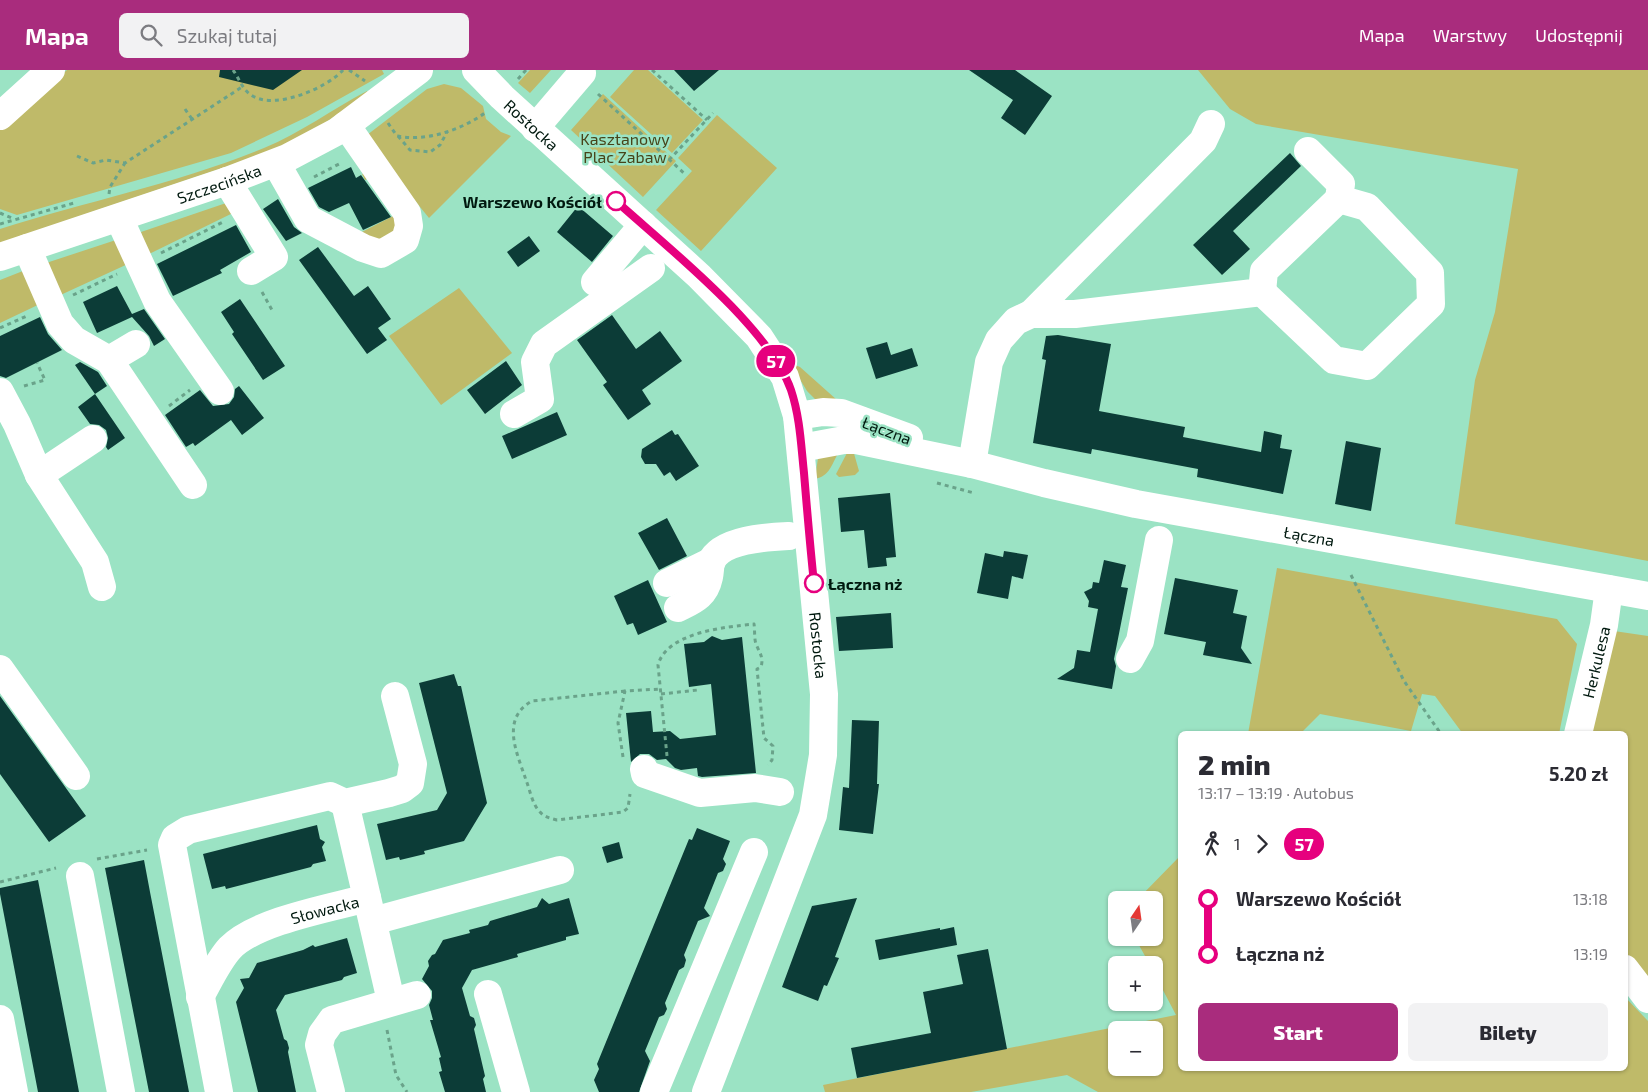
<!DOCTYPE html>
<html lang="pl">
<meta charset="utf-8">
<style>
:root{--surface:#fff;--page:#f2f2f3;--text:#2b2b33;--muted:#7c7c81;--accent:#a92c7d}
body{margin:0;font-family:"Exo 2",sans-serif;background:var(--page);color:var(--text);height:100vh;display:flex;flex-direction:column;font-size:19px;white-space:nowrap}
*{box-sizing:border-box;margin:0}
p{font-size:16px;color:var(--muted)}
.icon{flex:none;width:28px;height:28px;fill:none;stroke:currentColor;stroke-width:2;stroke-linecap:round;stroke-linejoin:round}
.map{position:relative;flex:1;overflow:hidden}
.side{position:absolute;left:1178px;top:661px;width:450px;height:340px;display:flex;flex-direction:column;background:var(--surface);border-radius:8px;box-shadow:0 1px 4px #0004}
.side>*{flex:none}
.badge{padding:0 10px;border-radius:16px;font-size:18px;line-height:32px}
.needle{width:32px;rotate:13deg}
.tools{position:absolute;left:1108px;top:821px;display:grid;gap:10px}
.tools a{display:grid;place-items:center;width:55px;height:55px;border-radius:8px;background:var(--surface);box-shadow:0 1px 4px #0004;font-size:25px}
.map>.badge{position:absolute;translate:-50% -50%;box-shadow:0 0 0 2px #fff}
.legs{display:flex;align-items:center;gap:8px;height:55px;padding:0 20px;font-size:16px}
.legs p{margin-inline-start:auto}
.head{display:flex;align-items:center;justify-content:space-between;height:85px;padding:0 20px}
h1{font-size:28px;font-weight:800;line-height:38px}
.cta{display:flex;gap:10px;margin-top:auto;padding:10px 20px}
.cta a{flex:1;height:58px;border-radius:8px;background:var(--accent);color:#fff;font-size:20px;font-weight:800;line-height:58px;text-align:center}
.cta a+a{background:var(--page);color:var(--text)}
ul{padding:0 20px;list-style:none}
li{display:flex;align-items:center;gap:18px;height:55px;font-size:19px}
li i{display:grid;place-items:center;width:8px;height:100%;margin:0 6px;background:currentColor}
li i::after{content:'';width:12px;height:12px;margin:-6px;border:4px solid;border-radius:50%;background:var(--surface)}
li p{margin-inline-start:auto}
li:first-child i{background:linear-gradient(#0000 50%,currentColor 0)}
li:last-child i{background:linear-gradient(currentColor 50%,#0000 0)}
header{display:flex;align-items:center;gap:30px;box-sizing:border-box;height:70px;padding:0 25px;background:var(--accent);color:#fff}
header strong{font-size:24px}
nav{display:flex;gap:28px;margin-inline-start:auto;font-size:18px}
.search{width:350px;height:45px;background:var(--page);display:flex;align-items:center;gap:12px;box-sizing:border-box;padding:0 18px;border-radius:8px;color:var(--muted);font-size:19px}
.map>svg:first-child{display:block}
.green{fill:#bfba69;fill-rule:evenodd}
.building{fill:#0c3c37}
.lines{fill:none;stroke-linecap:round;stroke-linejoin:round}
.path{stroke:#6aa38a;stroke-width:3;stroke-dasharray:4 4;stroke-linecap:butt}
.minor{stroke:#fff;stroke-width:28}
.line-1-casing{stroke:#fff;stroke-width:11}
.line-1{stroke:#e6007e;stroke-width:8}
.stop-1-dot{fill:#fff;stroke:#e6007e;stroke-width:2.5}
.labels{text-anchor:middle;dominant-baseline:central;stroke-width:5;stroke-linejoin:round;paint-order:stroke}
.street-label{font-size:16px;fill:#00190f;stroke:#9be3c4}
.park-label{font-size:16px;fill:#47441a;stroke:#9be3c4}
.stop-label{font-size:16px;font-weight:bold;fill:#00190f;stroke:#9be3c4;text-anchor:end}
</style>
<header>
<strong>Mapa</strong>
<div class="search"><svg class="icon" aria-label="search" viewBox="0 0 24 24"><circle cx="10" cy="10" r="6"/><path d="M15 15l6 6"/></svg>Szukaj tutaj</div>
<nav><a>Mapa</a><a>Warstwy</a><a>Udostępnij</a></nav>
</header>
<div class="map">
<svg width="1648" height="1022" viewBox="0 0 1648 1022">
<rect width="100%" height="100%" fill="#9be3c4"/>
<path class="green" d="M67 0H382L384 4 307 47 231 83 17 145 0 139V59Z
M530 0H551L530 23 518 13Z
M634 0H648L703 50 672 83 610 27Z
M1198 0H1648V491L1455 454 1475 310 1495 242 1518 99 1256 54 1230 39Z
M444 14 461 18 483 36 486 49 501 62 511 66 429 148 369 74 367 65 427 19Z
M367 21 369 23 319 57 267 83 0 173V159C88 131 179 113 264 78 301 63 332 39 367 21Z
M603 24 676 91 643 127 571 60Z
M717 45 777 98 701 181 656 140 692 101 678 88Z
M370 101 398 144 395 163 376 172 358 164 393 146 373 106 365 110 362 104Z
M232 131 237 141 147 185 141 162Z
M119 169 130 193 54 228 40 195Z
M28 199 42 233 0 253V210Z
M459 218 512 283 441 335 389 266Z
M790 293 800 297 837 330H816L807 321Z
M853 380 859 401 855 405 839 407 836 404 847 383Z
M839 382C831 395 830 406 815 409L818 388Z
M1277 498 1557 549 1577 574 1559 664H1463L1435 626 1422 624 1411 661 1320 644 1300 664H1248Z
M1614 561 1648 566V915L1625 883V664H1589Z
M1180 786V999H1625V927L1648 951V1022H1098L1067 1005 971 1022H825L823 1015 1176 945 1154 903V895H1150L1135 868H1154V830H1137ZM1116 960H1154V998H1116Z"/>
<path class="building" d="M220 0H302L273 20 219 7Z
M674 0H719L694 21Z
M969 0H1015L1052 26 1025 65 1001 48 1013 30Z
M1290 83 1301 96 1233 161 1250 179 1222 205 1193 175Z
M351 97 356 108 361 105 391 147 363 160 349 133 329 142 319 137 308 118Z
M278 129 294 157 302 163 286 171 263 139Z
M578 136 613 166 592 192 557 162Z
M236 155 251 182 220 200 222 203 173 226 157 194Z
M529 166 540 181 518 197 507 182Z
M318 177 354 226 368 216 391 249 378 258 387 270 367 284 299 190Z
M117 216 132 244 144 239 165 269 154 276 149 266 132 247 97 263 83 232Z
M240 229 285 296 263 310 232 264 234 262 221 242Z
M612 245 636 279 660 261 682 291 642 320 651 334 628 350 603 315 607 312 577 270Z
M40 247 48 264 62 280 6 308 0 306V266Z
M1058 265 1111 274 1099 341 1185 357 1183 367 1261 382 1264 361 1282 365 1280 378 1292 380 1283 424 1197 407 1198 399 1092 379 1091 384 1033 373 1046 290 1042 289 1046 266Z
M887 272 891 285 912 278 918 296 876 309 866 278Z
M506 291 522 315 485 344 467 320Z
M80 292 98 302 107 316 95 324 75 295Z
M239 316 264 348 242 365 231 350 195 376 193 373 186 377 165 345 200 320 213 336 229 334 234 327 235 319Z
M95 324 125 368 108 380 106 377 108 368 106 360 99 355 90 354 78 337Z
M557 342 567 365 512 389 502 366Z
M672 360 675 365 678 364 699 396 676 411 670 402 664 406 656 394H645L641 387 642 379Z
M1346 371 1381 378 1371 441 1335 434Z
M890 423 896 487 886 488 887 496 868 498 864 460 841 462 838 428Z
M667 448 687 486 659 500 638 463Z
M1004 481 1028 485 1023 509 1012 506 1008 529 977 523 985 483 1003 487Z
M1104 490 1126 495 1121 517 1128 518 1114 589 1116 596 1112 619 1057 609 1074 598 1077 580 1090 582 1098 539 1088 537 1089 531 1084 522 1092 518 1093 512 1099 513Z
M1175 508 1238 520 1233 543 1247 546 1241 578 1252 594 1203 585 1206 572 1164 564Z
M648 510 667 552 638 565 633 553 627 555 614 526Z
M891 543 893 578 839 581 836 547Z
M712 566 722 570 742 567 756 703 702 707 698 706 697 698 681 700 675 698 666 689 657 690 649 684H640L631 692 626 643 651 641 653 662 670 661 680 669 716 665 711 614 689 617 684 574 704 572Z
M454 604 458 616H461L487 733 464 771 424 781 425 784 400 790 399 787 386 790 377 754 437 740 447 723 419 613Z
M0 626 86 746 49 772 0 704Z
M852 650 879 651 877 714H879L873 764 839 760 843 717 849 718Z
M317 755 320 769 325 772 322 777 326 791 313 794 311 797 226 819 225 816 212 819 203 784Z
M697 758 730 771 723 789 726 794 723 801 718 803 704 838 710 846 698 851 684 885 686 890 684 897 679 900 665 933 667 939 664 945 659 947 645 981 650 991 639 1022H599L594 1010 599 999 597 994 689 769 692 770Z
M619 772 623 788 607 793 602 777Z
M144 790 150 822 189 1022H149L105 798Z
M38 810 72 985 79 1022H38L0 824V818Z
M542 828 549 834 569 828 579 864 566 867V870L517 884 518 887 472 900 462 918 470 946 474 948 476 955 474 959 485 1006 483 1009 486 1022H445L439 1002 442 1001 439 988 441 987 430 950H433L429 935 432 928V921L422 909 429 896 428 891 432 885 435 884 443 870 470 863 469 860 488 855 490 851 537 837Z
M857 828 835 887 839 888 827 916 824 915 818 931 782 917 812 836Z
M954 857 957 875 879 890 875 870 940 858V860Z
M347 868 357 903 344 907 342 910 285 925 276 940 284 969 287 971 289 978 288 982 296 1022H258L236 932 244 918 240 909 249 908 257 893 303 880 313 875 315 877Z
M988 879 1007 979 857 1008 851 978 931 963 923 922 963 914 957 885Z"/>
<g class="lines">
<path class="path" d="M233 0C239 8 242 19 251 25 274 41 327 18 343 0
M349 0 365 11
M652 0 707 50
M518 9 526 0
M598 24 686 105
M185 39 192 49
M388 53 397 66C426 72 461 60 485 43
M398 66 410 80 430 82 440 75 447 62
M77 86 93 93 106 90 125 93 242 17
M669 90 713 43
M314 107 341 93
M109 124 110 117 125 93
M0 143 14 149
M0 154 74 133
M161 183 223 152
M262 222 272 240
M73 225 117 204
M0 258 29 245
M24 316 45 310 37 293
M169 336 190 320
M937 413 974 423
M1351 505 1404 611 1441 664
M625 621 532 631C500 649 517 683 526 710 530 720 532 734 540 742 544 747 550 748 557 750L623 742 628 738 630 724
M661 624 698 620
M667 686 658 595C667 562 726 557 754 554 755 560 754 568 756 574 759 582 764 587 761 597L757 599 764 668 773 676 772 690 768 695
M623 687 618 653 625 621 661 619
M97 789 147 780
M0 812 56 798
M387 960 396 1005 407 1022"/>
<g class="minor">
<path id="s1" d="M476 0 502 27 699 206 759 267 785 307 797 346 824 624 823 685 813 745 706 1022"/>
<path d="M0 46 51 0"/>
<path d="M535 58 582 3"/>
<path d="M276 93 308 149 363 178 381 184 405 170 409 156 407 143 346 55"/>
<path d="M227 111 274 187 251 201"/>
<path d="M119 148 157 231 220 321"/>
<path d="M27 178 60 254 74 270 109 290 193 415"/>
<path id="s2" d="M0 187 227 111 287 88 338 61 419 0"/>
<path d="M595 212 643 155"/>
<path d="M1262 222 1334 290 1367 296 1431 234 1430 203 1367 137 1339 129 1341 114 1308 81"/>
<path d="M1031 244 1203 71 1211 54"/>
<path d="M109 290 136 274"/>
<path d="M0 322 17 354 39 405 95 492 102 517"/>
<path d="M514 344 540 329 535 292 544 274 651 198"/>
<path d="M797 346 823 342 841 343 909 368"/>
<path id="s3" d="M801 378 844 370H856L972 394 1044 413 1136 434 1648 526"/>
<path d="M972 394 989 292 999 270 1016 251 1031 244H1075L1262 222 1264 201 1339 129"/>
<path d="M39 405 93 369"/>
<path d="M667 513 712 491"/>
<path d="M678 538C694 530 705 526 709 507 710 503 710 496 711 492 721 469 768 467 789 466"/>
<path d="M1130 589 1140 571 1159 470"/>
<path d="M0 599 76 706"/>
<path id="s4" d="M1578 664 1604 555 1609 519"/>
<path d="M644 699 645 704 700 723 755 718 780 722"/>
<path d="M345 733 391 931"/>
<path d="M80 806 121 1022"/>
<path d="M373 851 560 800"/>
<path d="M1625 899 1648 929"/>
<path d="M488 924 516 1022"/>
<path id="s5" d="M200 927C209 911 218 891 230 878 256 851 330 838 367 828"/>
<path d="M0 949 14 1022"/>
<path d="M219 1022 172 775 175 768 188 760 330 726 345 733 389 723 402 719 410 713 413 694 395 626"/>
<path d="M331 1022 319 975 322 964 332 950 417 925"/>
<path d="M654 1022 754 782"/>
</g>
</g>
<g class="lines">
<defs>
<path id="line-1" d="M616 131C667 177 769 257 791 320 800 347 801 375 804 403 807 439 810 476 814 513"/>
</defs>
<use href="#line-1" class="line-1-casing"/>
<use href="#line-1" class="line-1"/>
</g>
<g class="stop-1-dot">
<circle cx="616" cy="131" r="9"/>
<circle cx="814" cy="513" r="9"/>
</g>
<g class="labels">
<g class="street-label">
<text stroke="none"><textPath href="#s1" startOffset="78">Rostocka</textPath></text>
<text stroke="none"><textPath href="#s2" startOffset="231">Szczecińska</textPath></text>
<text transform="translate(887 360) rotate(21)">Łączna</text>
<text stroke="none"><textPath href="#s3" startOffset="519">Łączna</textPath></text>
<text stroke="none"><textPath href="#s1" startOffset="708">Rostocka</textPath></text>
<text stroke="none"><textPath href="#s4" startOffset="74">Herkulesa</textPath></text>
<text stroke="none"><textPath href="#s5" startOffset="161">Słowacka</textPath></text>
</g>
<g class="park-label">
<text x="625" y="68">Kasztanowy<tspan x="625" dy="18">Plac Zabaw</tspan></text>
</g>
<g class="stop-label">
<text x="602" y="131">Warszewo Kościół</text>
<text x="828" y="513" text-anchor="start">Łączna nż</text>
</g>
</g>
</svg>
<div class="tools">
<a><svg class="needle" viewBox="-14 -14 28 28"><path d="M0-13l5 13h-10z" fill="#e53935"/><path d="M0 13l5-13h-10z" fill="#7c7c81"/></svg></a>
<a>+</a>
<a>−</a>
</div>
<b class="badge" style="left:776px;top:291px;background:#e6007e;color:#fff">57</b>
<section class="side">
<div class="head"><div><h1>2 min</h1><p>13:17 – 13:19 · Autobus</p></div><b>5.20 zł</b></div>
<div class="legs"><svg class="icon" aria-label="walk" viewBox="0 0 24 24"><circle cx="13" cy="4" r="2"/><path d="M13 8l-2 6 4 7M11 14l-3 7M7 12l3-4h3l4 4"/></svg>1<svg class="icon" aria-label="forward" viewBox="0 0 24 24"><path d="M9 5l7 7-7 7"/></svg><b class="badge" style="background:#e6007e;color:#fff">57</b></div>
<ul>
<li><i style="color:#e6007e"></i><b>Warszewo Kościół</b><p>13:18</p></li>
<li><i style="color:#e6007e"></i><b>Łączna nż</b><p>13:19</p></li>
</ul>
<div class="cta"><a>Start</a><a>Bilety</a></div>
</section>
</div>
